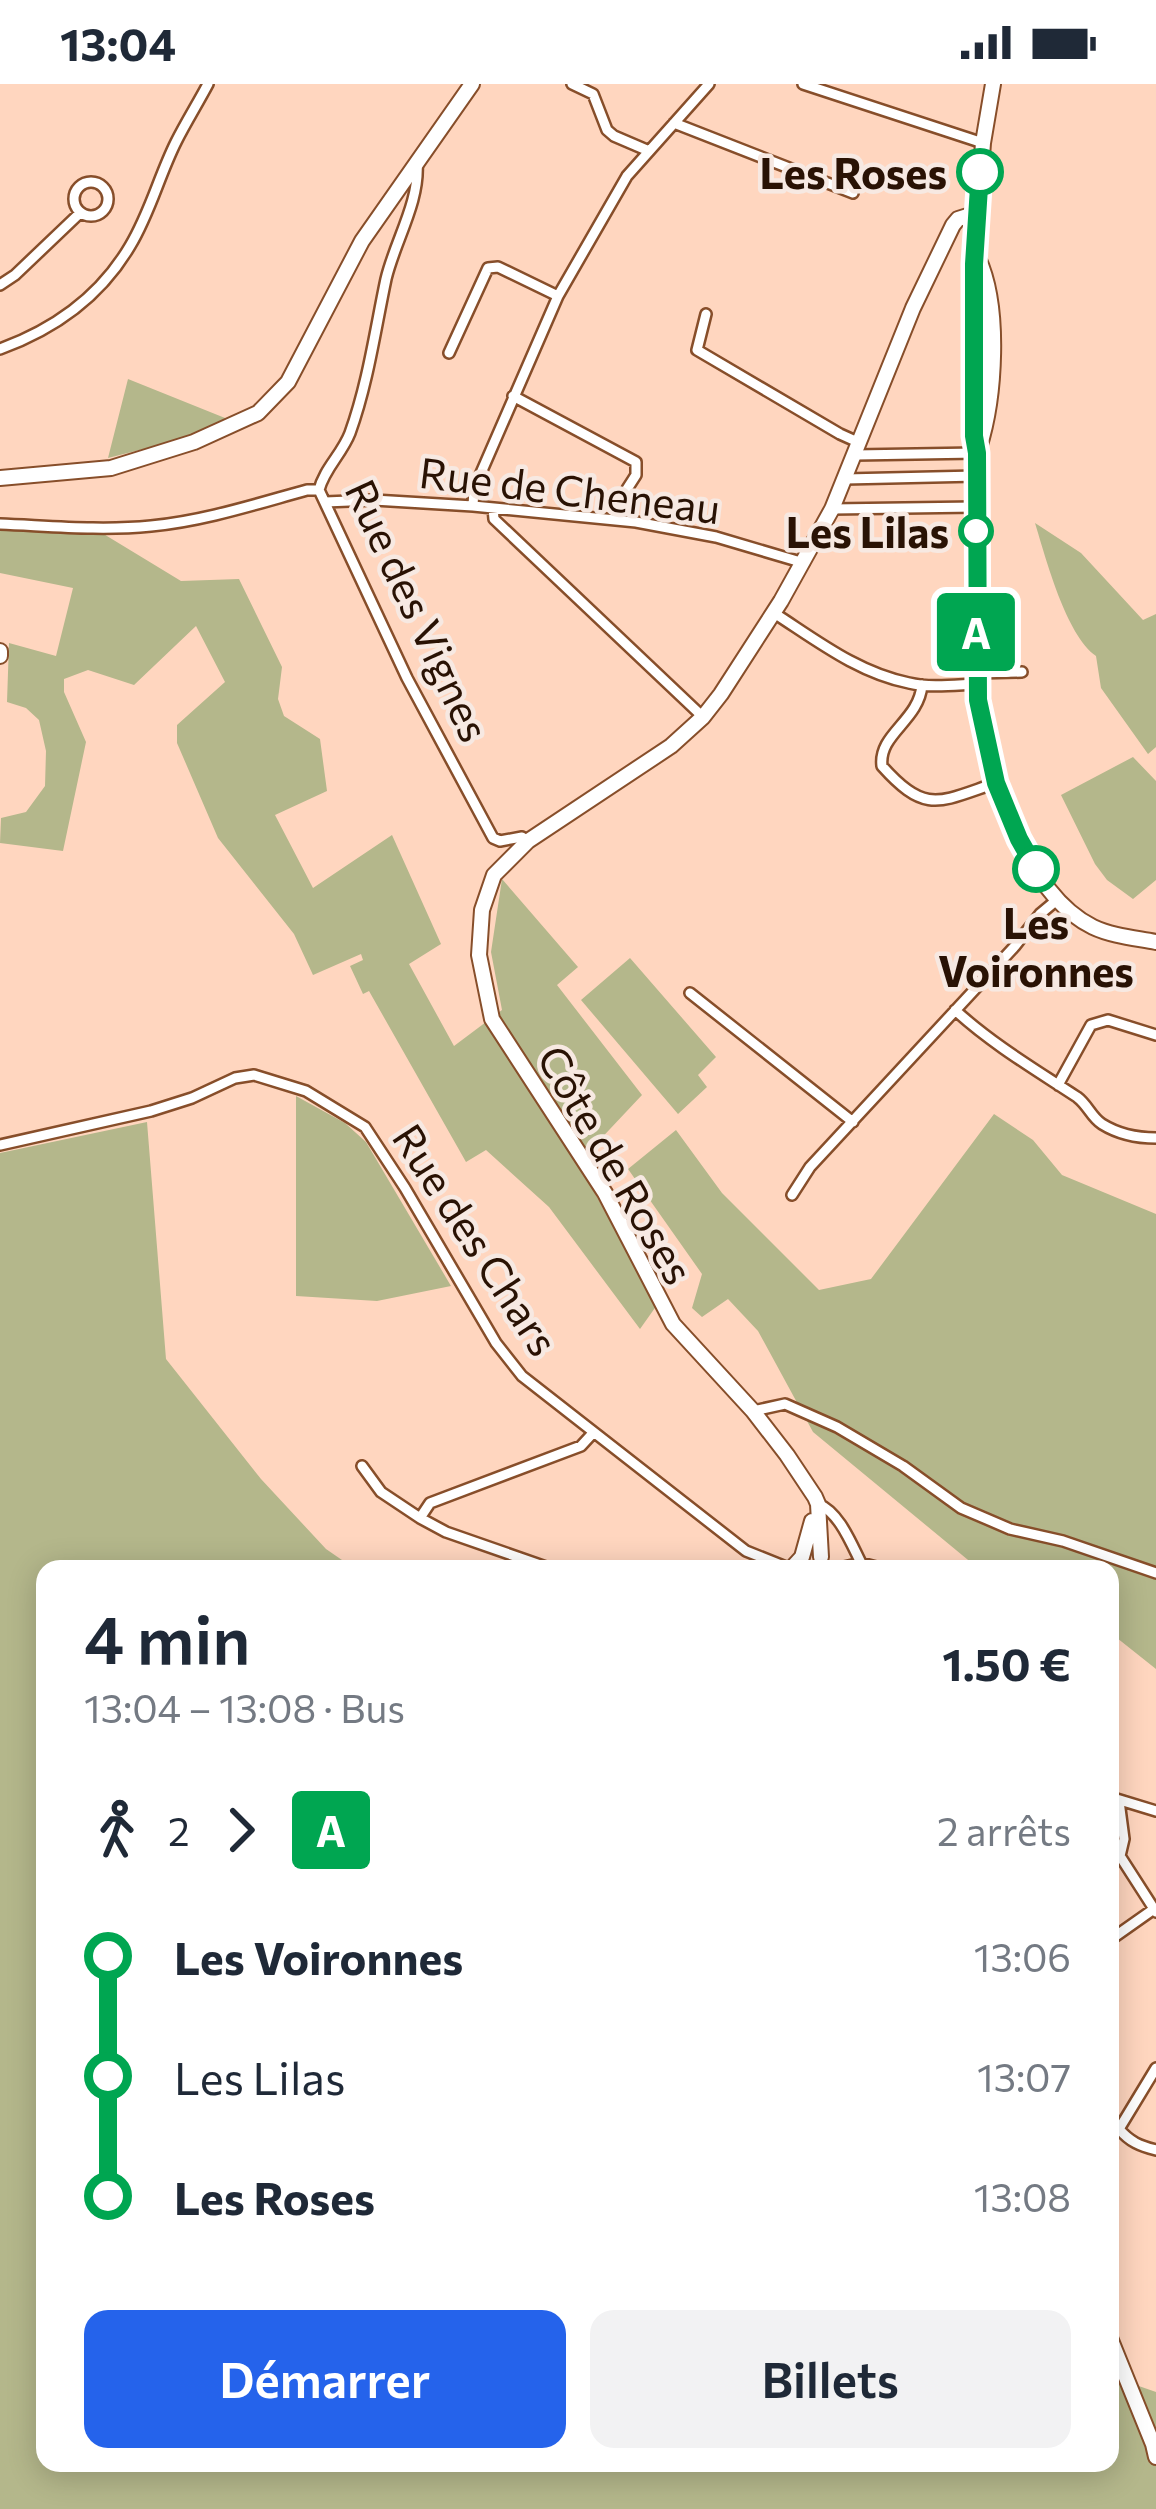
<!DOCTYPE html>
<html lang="fr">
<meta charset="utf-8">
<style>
:root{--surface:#fff;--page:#f2f2f3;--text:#1f2937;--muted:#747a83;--accent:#2563eb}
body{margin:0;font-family:Commissioner,sans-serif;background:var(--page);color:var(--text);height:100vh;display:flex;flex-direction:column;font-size:45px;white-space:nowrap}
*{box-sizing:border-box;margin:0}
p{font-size:39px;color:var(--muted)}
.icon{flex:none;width:66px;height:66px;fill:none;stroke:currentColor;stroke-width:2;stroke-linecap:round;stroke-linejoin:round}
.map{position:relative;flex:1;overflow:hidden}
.panel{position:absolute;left:36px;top:1476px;width:1083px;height:912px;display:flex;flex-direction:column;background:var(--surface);border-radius:24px;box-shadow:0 6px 30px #0003}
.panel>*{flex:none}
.badge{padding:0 24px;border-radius:9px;font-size:42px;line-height:78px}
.map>.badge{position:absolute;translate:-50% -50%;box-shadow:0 0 0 6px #fff}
.legs{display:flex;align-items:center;gap:18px;height:132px;padding:0 48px;font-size:39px}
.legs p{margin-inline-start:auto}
.summary{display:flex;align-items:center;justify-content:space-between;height:204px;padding:0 48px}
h1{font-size:66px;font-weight:600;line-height:90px}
.button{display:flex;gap:24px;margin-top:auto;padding:24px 48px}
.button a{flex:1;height:138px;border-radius:24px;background:var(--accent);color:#fff;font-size:48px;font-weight:600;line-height:138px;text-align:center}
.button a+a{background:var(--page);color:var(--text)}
ul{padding:0 48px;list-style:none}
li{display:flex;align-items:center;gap:42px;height:120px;font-size:45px}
li i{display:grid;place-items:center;width:18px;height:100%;margin:0 15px;background:currentColor}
li i::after{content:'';width:30px;height:30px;margin:-15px;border:9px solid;border-radius:50%;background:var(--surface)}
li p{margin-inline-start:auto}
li:first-child i{background:linear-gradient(#0000 50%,currentColor 0)}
li:last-child i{background:linear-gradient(currentColor 50%,#0000 0)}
.status{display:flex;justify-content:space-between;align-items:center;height:84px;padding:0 60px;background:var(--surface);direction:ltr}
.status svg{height:33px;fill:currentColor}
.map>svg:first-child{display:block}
.green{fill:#b4b78b}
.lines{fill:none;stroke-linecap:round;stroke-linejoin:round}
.street-casing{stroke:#874e2a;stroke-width:14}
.secondary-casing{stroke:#874e2a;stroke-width:18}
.street{stroke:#fff;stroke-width:9}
.secondary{stroke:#fff;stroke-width:14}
.line-1-casing{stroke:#fff;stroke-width:27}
.line-1{stroke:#00a651;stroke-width:18}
.stop-1-dot{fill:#fff;stroke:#00a651;stroke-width:6}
.labels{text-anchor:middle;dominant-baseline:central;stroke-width:9;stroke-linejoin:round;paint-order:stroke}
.stop-label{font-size:42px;font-weight:bold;fill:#291204;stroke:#f7e9e2;text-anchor:end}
.street-label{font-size:42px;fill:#291204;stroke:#f7e9e2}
</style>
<div class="status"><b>13:04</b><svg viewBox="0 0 49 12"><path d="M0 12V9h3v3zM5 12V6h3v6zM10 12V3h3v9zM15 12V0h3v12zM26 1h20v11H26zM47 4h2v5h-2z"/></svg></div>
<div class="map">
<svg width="1156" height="2425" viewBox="0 0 1156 2425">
<rect width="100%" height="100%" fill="#ffd6bf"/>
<path class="green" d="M128 295 230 336 179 356 108 374Z
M1035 439 1081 469 1143 536 1156 530V663L1148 670 1101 604 1096 572C1066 551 1046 475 1035 439Z
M0 446 102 449 181 497 239 495 282 583 278 615 284 632 320 655 327 707 275 731 313 804 392 751 441 860 409 880 454 962 502 926 491 868 502 795 578 883 557 901 642 1011 578 1079 657 1221 640 1245 549 1123 486 1066 466 1078 369 907 363 910 350 882 363 876 361 870 313 891 294 850 218 754 177 659V641L225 598 196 542 134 601 88 586 64 595V608L86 658 63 767 0 759 1 734 26 728 45 702 46 667 39 636 26 624 7 618 9 559 56 572 73 504 0 489Z
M1133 673 1156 697V796L1133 815 1107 796 1095 780 1061 711Z
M630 874 716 973 698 991 707 1003 678 1030 581 916Z
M296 1012 345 1039 366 1058 451 1202 377 1217 296 1212Z
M994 1030 1033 1056 1062 1091 1156 1130V1585L1117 1554 1110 1553V1485H979L813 1348 758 1247 728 1215 702 1233 692 1224 702 1190 628 1085 676 1046 722 1109 819 1206 871 1195Z
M147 1038 166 1275 261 1395 326 1465 355 1485H45V2379H1110V2292L1156 2308V2425H0V1069Z"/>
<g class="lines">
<defs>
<path id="street" d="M572 0 593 10 607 46 614 52 649 67
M803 0 983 59
M674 39 853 109
M417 79C420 118 395 157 386 195 375 247 368 299 350 349 342 370 324 385 319 406L407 594 493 754 500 757 522 753 528 757
M74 115a17 17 0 1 1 34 0a17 17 0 1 1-34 0Z
M0 201 15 191 80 129
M706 230 697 266 840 350 860 359
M0 265C55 245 100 213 130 162 150 129 159 92 176 58 186 38 198 19 208 0
M449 269 488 184 498 183 558 212
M513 312 636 378V391L627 405
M855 371 977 369
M845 395 977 392
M325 418 374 416 473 422 636 438 716 453 804 479
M473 422 474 405 558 212 627 92 709 0
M493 424 494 435 703 633
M832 425 976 423
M0 440C50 442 101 447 151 442 204 437 256 420 307 406H319
M774 529C816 556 858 589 909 599 930 604 954 601 975 600
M976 589 1022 588
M922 601C919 637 878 650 882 682 926 731 939 718 996 699
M690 909 853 1038
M955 926C992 960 1036 986 1077 1013 1088 1021 1091 1033 1102 1040 1118 1050 1138 1054 1156 1054
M1058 1001 1091 941 1108 936 1156 951
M0 1061 151 1027 192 1014 235 994 254 991 306 1007 365 1043 405 1104 496 1259 522 1292 746 1467 791 1485
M792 1111 810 1083 1015 862 1040 830 1058 815
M753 1327 785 1320 837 1343 903 1382 961 1424 1010 1445 1063 1457 1156 1489
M362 1382 381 1408 420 1434 446 1448 552 1485
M818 1420C839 1428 851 1459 861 1479
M420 1434 430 1419 581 1362 593 1349
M835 1485 861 1479 884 1485
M1110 1713 1156 1727
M1119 1717 1124 1755 1120 1772 1156 1828
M1110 1856 1154 1825
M1119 2045C1130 2058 1140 2062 1156 2066
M1110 2048 1119 2045 1156 1984"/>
<path id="secondary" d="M993 0 983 59 974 180 978 617C992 688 1021 807 1093 843 1112 852 1135 854 1156 858
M978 174C1001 223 995 314 979 364
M0 394 111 384 194 358 258 329 288 298 362 157 472 0
M0 567V572
M821 1473 818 1420 815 1413 787 1371 753 1327 673 1240 605 1109 492 935 479 871 482 826 494 791 528 757 671 662 703 633 721 610 781 517 832 425 913 224 953 141 958 135 977 129
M791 1485 802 1473 812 1437
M1110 2254 1153 2360 1156 2373"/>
</defs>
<use href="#street" class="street-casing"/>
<use href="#secondary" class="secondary-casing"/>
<use href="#street" class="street"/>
<use href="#secondary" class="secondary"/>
</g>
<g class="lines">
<defs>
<path id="line-1" d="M980 88 974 180V352L977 369 978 616 996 699 1019 755 1036 785"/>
</defs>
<use href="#line-1" class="line-1-casing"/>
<use href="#line-1" class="line-1"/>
</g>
<g class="stop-1-dot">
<circle cx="980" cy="88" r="21"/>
<circle cx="976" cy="447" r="15"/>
<circle cx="1036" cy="785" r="21"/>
</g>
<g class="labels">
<g class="stop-label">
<text x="947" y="88">Les Roses</text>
<text x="949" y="447">Les Lilas</text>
<text x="1036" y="838" text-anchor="middle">Les<tspan x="1036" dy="48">Voironnes</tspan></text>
</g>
<g class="street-label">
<text transform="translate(570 405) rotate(7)">Rue de Cheneau</text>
<text transform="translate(419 526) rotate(65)">Rue des Vignes</text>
<text transform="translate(617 1080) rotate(60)">Côte de Roses</text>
<text transform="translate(477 1155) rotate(57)">Rue des Chars</text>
</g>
</g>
</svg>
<b class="badge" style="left:976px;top:548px;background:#00a651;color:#fff">A</b>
<section class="panel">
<div class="summary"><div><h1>4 min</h1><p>13:04 – 13:08 · Bus</p></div><b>1.50 €</b></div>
<div class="legs"><svg class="icon" aria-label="walk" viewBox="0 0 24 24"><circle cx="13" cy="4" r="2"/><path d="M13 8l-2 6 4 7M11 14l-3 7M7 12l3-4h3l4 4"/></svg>2<svg class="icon" aria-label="forward" viewBox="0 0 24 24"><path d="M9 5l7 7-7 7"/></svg><b class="badge" style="background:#00a651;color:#fff">A</b><p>2 arrêts</p></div>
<ul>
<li><i style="color:#00a651"></i><b>Les Voironnes</b><p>13:06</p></li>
<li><i style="color:#00a651"></i><span>Les Lilas</span><p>13:07</p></li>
<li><i style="color:#00a651"></i><b>Les Roses</b><p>13:08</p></li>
</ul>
<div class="button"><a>Démarrer</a><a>Billets</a></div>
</section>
</div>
